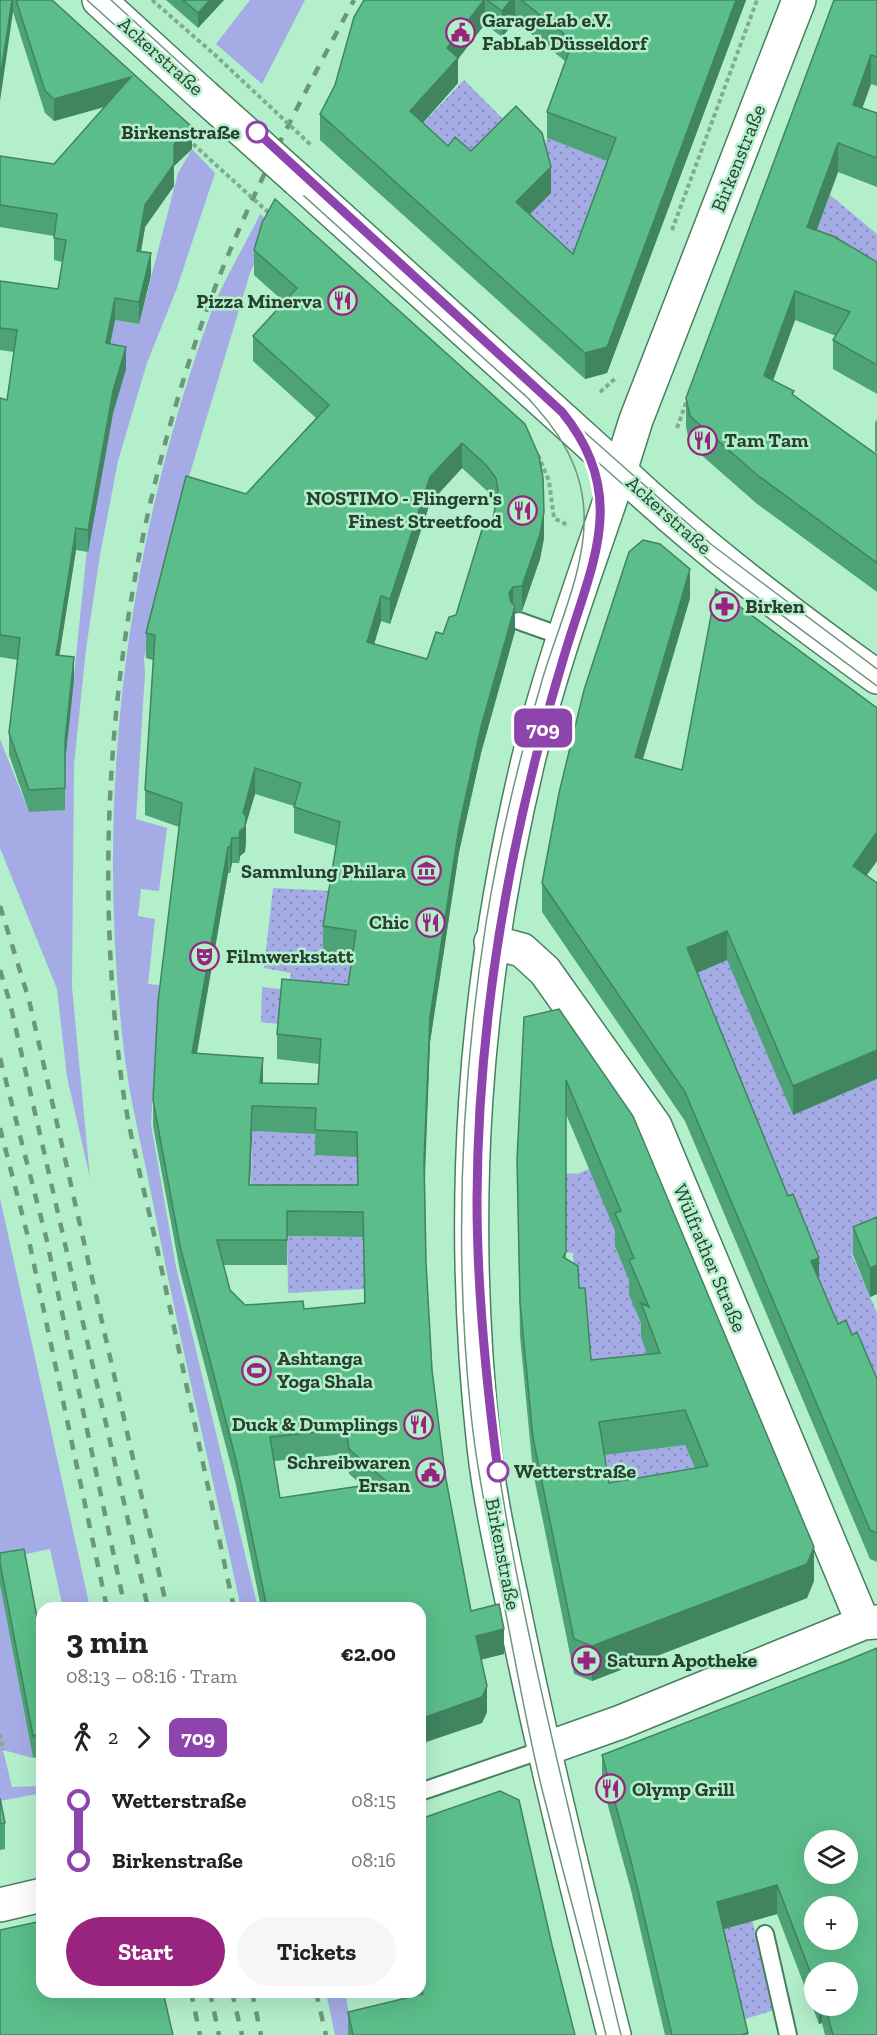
<!DOCTYPE html>
<meta charset="utf-8">
<style>
:root{--surface:#fff;--page:#f6f6f6;--text:#222;--muted:#767676;--accent:#992480}
body{margin:0;font-family:"Zilla Slab",serif;background:var(--page);color:var(--text);height:100vh;display:flex;flex-direction:column;font-size:22px;white-space:nowrap}
*{box-sizing:border-box;margin:0}
p{font-size:20px;color:var(--muted)}
.icon{flex:none;width:33px;height:33px;fill:none;stroke:currentColor;stroke-width:2;stroke-linecap:round;stroke-linejoin:round}
.map{position:relative;flex:1;overflow:hidden}
.sheet{position:absolute;left:36px;top:1602px;width:390px;height:396px;display:flex;flex-direction:column;background:var(--surface);border-radius:18px;box-shadow:0 6px 24px #0002}
.sheet>*{flex:none}
.badge{padding:0 12px;border-radius:9px;font-size:21px;line-height:39px}
.fabs{position:absolute;left:804px;top:1830px;display:grid;gap:12px}
.fabs a{display:grid;place-items:center;width:54px;height:54px;border-radius:50%;background:var(--surface);box-shadow:0 6px 24px #0002;font-size:30px}
.map>.badge{position:absolute;translate:-50% -50%;box-shadow:0 0 0 3px #fff}
.legs{display:flex;align-items:center;gap:9px;height:66px;padding:0 30px;font-size:20px}
.legs p{margin-inline-start:auto}
.headline{display:flex;align-items:center;justify-content:space-between;height:102px;padding:0 30px}
h1{font-size:33px;font-weight:700;line-height:45px}
.primary-button{display:flex;gap:12px;margin-top:auto;padding:12px 30px}
.primary-button a{flex:1;height:69px;border-radius:36px;background:var(--accent);color:#fff;font-size:24px;font-weight:700;line-height:69px;text-align:center}
.primary-button a+a{background:var(--page);color:var(--text)}
ul{padding:0 30px;list-style:none}
li{display:flex;align-items:center;gap:21px;height:60px;font-size:22px}
li i{display:grid;place-items:center;width:9px;height:100%;margin:0 8px;background:currentColor}
li i::after{content:'';width:15px;height:15px;margin:-8px;border:4px solid;border-radius:50%;background:var(--surface)}
li p{margin-inline-start:auto}
li:first-child i{background:linear-gradient(#0000 50%,currentColor 0)}
li:last-child i{background:linear-gradient(currentColor 50%,#0000 0)}
.map>svg:first-child{display:block}
.grass{fill:#a5ace5}
.park{fill:url(#park-dots)}
.lines{fill:none;stroke-linecap:round;stroke-linejoin:round}
.service-casing{stroke:#468060;stroke-width:20}
.minor-casing{stroke:#468060;stroke-width:36}
.tertiary-casing{stroke:#468060;stroke-width:36}
.path{stroke:#7fad92;stroke-width:4;stroke-dasharray:4.5 3;stroke-linecap:butt}
.service{stroke:#fff;stroke-width:16}
.minor{stroke:#fff;stroke-width:33}
.tertiary{stroke:#fff;stroke-width:33}
.tram{stroke:#6c967d;stroke-width:1.5}
.rail{stroke:#6c967d;stroke-width:4.5;stroke-dasharray:10 10;stroke-linecap:butt}
.tertiary-bridge-casing{stroke:#468060;stroke-width:36;stroke-linecap:butt}
.path-bridge{stroke:#7fad92;stroke-width:4;stroke-dasharray:4.5 3;stroke-linecap:butt}
.tertiary-bridge{stroke:#fff;stroke-width:33}
.wall{fill:#4ea376;fill-rule:evenodd}
.shaded-wall{fill:#408460}
.building{fill:#5bbd89;stroke:#408460;stroke-width:1.5;fill-rule:evenodd}
.line-1-casing{stroke:#fff;stroke-width:14}
.line-1{stroke:#8e44ad;stroke-width:9}
.stop-1-dot{fill:#fff;stroke:#8e44ad;stroke-width:3}
.labels{text-anchor:middle;dominant-baseline:central;stroke-width:5;stroke-linejoin:round;paint-order:stroke}
.poi-label{font-size:20px;font-weight:bold;fill:#284032;stroke:#b3efcb;text-anchor:start}
.street-label{font-size:20px;fill:#284032;stroke:#b3efcb}
.stop-label{font-size:20px;font-weight:bold;fill:#284032;stroke:#b3efcb;text-anchor:end}
</style>
<div class="map">
<svg width="877" height="2035" viewBox="0 0 877 2035">
<defs>
<pattern id="park-dots" width="8" height="8" patternUnits="userSpaceOnUse" patternTransform="scale(1.5)"><rect width="8" height="8" fill="#a5ace5"/><path d="M2 2h.1M6 6h.1" fill="none" stroke="#868dba" stroke-width="1.8" stroke-linecap="round"/></pattern>
</defs>
<rect width="100%" height="100%" fill="#b3efcb"/>
<path class="grass" d="M250 0H305L262 84 216 44Z
M192 149 215 173 177 288 147 363 118 461 100 555 86 649 74 765 72 987 90 1178 67 1077 57 989 0 848V739L29 812 65 763 106 365 115 320 139 324 178 173Z
M260 214 272 224 250 273 176 520 144 659 145 673 136 819 167 828 159 891 141 889 138 916 155 919 148 984 159 985 151 1124 176 1267 258 1608H241C212 1475 180 1342 154 1208 145 1161 133 1114 126 1067 93 812 123 552 212 310 225 277 245 246 260 214Z
M0 1198 90 1608H63L50 1549 21 1555 0 1575Z
M0 1585 33 1758 3 1750 12 1787 41 1786 42 1820 37 1794 0 1801Z
M326 1992H345L353 2035H335Z"/>
<path class="park" d="M464 80 516 132 471 177 413 134Z
M547 138 616 164 580 284 516 229 542 159Z
M830 195 877 234V291L807 256Z
M273 888 332 891 371 959 353 981 323 1029 261 1022 262 987 288 990 291 973 264 968Z
M608 894 710 912 793 1114 877 1079V1244L852 1255 877 1313V1430L844 1353Z
M252 1131 316 1133 370 1158V1186L251 1185Z
M594 1167 616 1233 615 1248 624 1268 630 1266 629 1295 644 1326 642 1339 687 1450 710 1473 602 1518 584 1395 573 1253 566 1252V1173L577 1174Z
M287 1236 363 1237 364 1289 288 1293Z
M685 1821 750 1912 775 2010 738 2021Z"/>
<g class="lines">
<defs>
<path id="service" d="M519 621 564 637
M420 1792 545 1749
M765 1934 788 2035"/>
<path id="minor" d="M799 0 636 420 620 471C702 548 786 611 877 677
M491 942 522 950 545 971 655 1126 863 1623
M545 1749 621 1722 863 1623 877 1622
M0 1905 42 1895"/>
<path id="tertiary" d="M99 0 204 96
M298 180 620 471C588 567 552 662 528 761 473 992 458 1211 484 1447 490 1500 502 1553 513 1605 542 1749 578 1892 614 2035"/>
</defs>
<use href="#service" class="service-casing"/>
<use href="#minor" class="minor-casing"/>
<use href="#tertiary" class="tertiary-casing"/>
<path class="path" d="M152 0 214 54
M672 230 757 0
M600 392 617 377
M677 428 687 400
M538 455 549 481 554 518 569 526
M0 1734 3 1750"/>
<use href="#service" class="service"/>
<use href="#minor" class="minor"/>
<use href="#tertiary" class="tertiary"/>
<path class="tram" d="M87 0 530 400
M111 0 554 405C585 435 603 474 602 517 601 563 578 611 565 655 540 735 519 816 505 899 487 1007 476 1116 477 1226 480 1423 522 1614 568 1806 586 1882 602 1959 621 2035
M524 394C556 427 582 464 584 512 587 567 556 631 541 684 518 763 499 842 486 923 461 1084 454 1252 471 1414 477 1473 490 1531 501 1589 514 1653 525 1718 540 1781 561 1866 585 1950 606 2035
M581 429 712 545 877 669
M592 457 713 564 877 686"/>
<path class="rail" d="M0 906 29 1000 167 1608
M0 970 10 1003 148 1608
M0 1058 46 1237 125 1608
M0 1128 29 1241 107 1608
M234 1608C208 1488 183 1368 157 1248 145 1191 128 1133 121 1076 89 823 118 566 201 326 240 213 298 105 354 0
M191 1992 200 2035
M210 1992 219 2035
M232 1992 242 2035
M252 1992 261 2035
M316 1992 326 2035"/>
<defs>
<path id="tertiary-bridge" d="M204 96 298 180"/>
</defs>
<use href="#tertiary-bridge" class="tertiary-bridge-casing"/>
<path class="path-bridge" d="M214 54 312 146
M193 144 270 214"/>
<use href="#tertiary-bridge" class="tertiary-bridge"/>
</g>
<path class="wall" d="M0 0H52L192 149 174 166V186L145 227 141 252 151 275 139 324 115 320 110 344 126 369 113 413 88 552 76 550 59 655 74 679 65 762V810L29 812 9 755V733L18 660 0 657V398L7 400 14 352 0 350V281L58 289 62 262 54 260V236L0 227V156L54 164 105 107 54 121 45 113 13 12Z
M166 0H224L198 28Z
M364 0H746L607 373 585 379 320 140V114L335 85ZM515 21 565 61 547 112V138L607 161 573 254 530 214 551 193 471 151 448 146 423 123 458 83V59L485 24 502 37Z
M877 0V86L871 84 862 108 877 113V187L838 172 817 230 877 262V394L833 369V340L836 336 795 320 773 381 877 455V592L756 503 690 445 686 427V398Z
M275 199 544 538 540 559 522 611 515 612V631L481 753 459 852 430 1042 425 1179 426 1262 432 1370 445 1474 471 1611 504 1654 481 1659 487 1712 482 1723 420 1744V1608H261L236 1485 180 1271 153 1126V1100L179 827 145 815V790L153 660 146 658V633L246 494 316 418 253 361V336L284 302 254 275V250ZM462 468 486 490 495 503 492 525 456 615 427 659 374 644 381 621 390 624 430 503ZM255 794 294 806V833L336 846 323 926V951L353 956 348 985 277 1034V1059L319 1064 318 1084 263 1083 197 1054 228 873H230L232 863H239L240 856 245 852 246 841V824ZM252 1131 315 1134V1155L357 1157 358 1185H250ZM287 1236 363 1237 364 1303 304 1309 245 1305 230 1290 223 1265H287ZM346 1454 349 1474 362 1485 280 1498 274 1461Z
M877 419V453L875 452V423Z
M690 598 643 759 682 770 877 708V861L866 876 793 1115 727 960 697 973 819 1281 838 1324 852 1335 877 1379V1562L870 1559 685 1121 542 912V883Z
M559 1009 814 1581 807 1598 592 1681 574 1674 533 1472 520 1336 517 1160ZM566 1114 615 1231V1247L629 1280V1295L641 1323V1337L647 1354 591 1360 579 1288 566 1259ZM685 1445 695 1468 609 1483 604 1455Z
M877 1217V1294L870 1297 853 1255V1227Z
M0 1553 42 1644V1756L33 1758 0 1585Z
M848 1660 877 2035H825L822 2023 819 2024 777 1914 724 1929 748 2035H665L631 1890 602 1784V1755ZM814 1972 848 2006H814Z
M0 1798 5 1823V1849L0 1850Z
M420 1819 552 1945 575 2035H348V2012L417 1996 416 1992H420Z"/>
<path class="shaded-wall" d="M12 0H13V12L0 101V79Z
M210 0H224L198 28V13Z
M484 0H485V24L458 59V83L410 137V111L447 48Z
M511 0H515V21L502 37V11Z
M736 0H746L607 373 585 379V353Z
M871 55V84L853 134V105Z
M131 77V99L54 121V99Z
M192 127V149L174 166V186L145 227 137 273V251L145 205 174 144Z
M838 143V172L807 256V227Z
M551 167V193L516 228V202Z
M151 253V275L139 324V302Z
M795 291V320L764 405V376Z
M115 298V320L106 365V343Z
M126 347V369L113 413 88 552V530L113 391Z
M462 443V468L430 503 390 624V599L430 477Z
M544 512V538L540 559 522 611V586Z
M76 528V550L56 677V655Z
M690 569V598L635 785V757Z
M513 587V613L509 593Z
M381 596V621L367 668V642Z
M515 606V631L481 753 459 852 430 1042 424 1187V1161L430 1017 459 827 481 727Z
M74 657V679L65 763V741Z
M255 768V794L246 824V841L245 852 240 856 239 863V838L243 813Z
M877 832V861L853 894V866Z
M232 838V863L230 873V848Z
M228 847V873L192 1079V1053Z
M727 931V960L687 977V948Z
M877 1050V1079L793 1115V1086Z
M263 1058V1083L260 1108V1083Z
M252 1106V1131L249 1210V1185Z
M819 1258V1286L811 1261Z
M877 1265V1294L870 1297V1268Z
M814 1547V1581L807 1598 592 1681V1646Z
M504 1629V1654L476 1661V1636Z
M487 1686V1712L482 1723 420 1744V1719Z
M777 1885V1914L717 1931V1902Z
M819 2006H822V2023L819 2024Z"/>
<path class="building" d="M0 0H12L0 79Z
M16 0H52L192 127 174 144V164L145 205 137 251 151 253 139 302 115 298 106 343 126 347 113 391 88 530 76 528 56 655 74 657 65 741V788L29 790 9 733 20 638 0 635V398L7 400 17 330 0 328V281L58 289 66 240 54 238 57 214 0 205V156L54 164 131 77 54 99 45 91Z
M183 0H210L198 13Z
M364 0H484L447 48 458 58 410 111 448 146 455 137 471 151 516 106 542 133 551 167 516 202 573 254 616 138 547 112 573 41 521 0H736L607 347 585 353 320 114 335 85 354 17Z
M487 0H511L502 11Z
M834 0H877V57L871 55 853 105 877 113V158L838 143 807 227 833 236 877 262V365L833 340 850 312 795 291 764 376 794 391 792 394 877 455V563L756 474 690 416 686 398Z
M275 199 525 424 539 456 543 478 544 512 540 534 522 586 513 587 509 593 511 602 515 606 481 727 459 827 430 1017 424 1161 426 1262 432 1370 445 1474 471 1611 499 1604 504 1629 476 1636 487 1686 482 1697 420 1719V1608H267L236 1460 180 1246 153 1100 158 1002 182 803 145 790 155 635 146 633 186 476 246 494 329 405 253 336 297 288 254 250 262 223ZM462 443 486 465 496 478 498 490 492 525 484 523 456 615 449 617 443 634 436 632 427 659 367 642 381 596 390 599 430 477ZM255 768 301 783 294 807 340 822 323 926 356 931 348 985 282 979 277 1034 321 1039 318 1084 260 1083 263 1058 192 1053 228 847 230 848 232 838H239L240 831 245 827 246 816 243 813ZM252 1106 316 1108 315 1130 357 1132 358 1185H249ZM287 1211 363 1212 365 1303 304 1309 303 1301 245 1305 230 1290 217 1240H287ZM346 1429 349 1449 387 1482 280 1498 270 1437Z
M643 540 660 544 690 569 635 757 682 770 716 589 877 708V832L853 866 877 883V1050L793 1086 727 931 687 948 788 1196 793 1194 819 1258 811 1261 838 1324 846 1320 852 1335 857 1332 877 1379V1533L870 1530 685 1092 542 883 559 793 584 690 629 552Z
M559 1009 633 1116 814 1547 807 1564 592 1646 574 1639 533 1438 520 1302 517 1160 524 1017ZM566 1080 621 1211 615 1213 634 1258 629 1260 649 1307 641 1303 660 1353 591 1360 585 1288H579L578 1266 563 1257 566 1252ZM685 1410 708 1466 609 1483 599 1422Z
M877 1217V1265L870 1268 853 1227Z
M24 1549 42 1644V1734L33 1736 0 1563V1553Z
M877 1648V2035H833L825 2006H848V1972H814V1982L777 1885 717 1902 748 2033 741 2035H672L631 1861 602 1755 848 1660ZM814 1840H848V1874H814ZM814 1906H848V1940H814Z
M500 1791 519 1800 552 1945 575 2035H353L348 2012 423 1994 420 1982V1819Z
M0 1798 5 1823 0 1824Z
M42 1921V1992H163L173 2035H0V1930Z"/>
<g class="lines">
<defs>
<path id="line-1" d="M257 132 562 412C630 495 592 563 565 653 511 830 478 1014 477 1199 477 1290 486 1381 498 1471"/>
</defs>
<use href="#line-1" class="line-1-casing"/>
<use href="#line-1" class="line-1"/>
</g>
<defs>
<symbol id="civic-ring" viewBox="-11 -11 22 22"><circle r="9.5" fill="#b3efcb" stroke="#992480" stroke-width="1.5"/><path d="M-.6-6.5H3V-4.5H.6V-3L4-1V1h2V6H-6V1h2V-1L-.6-3ZM-1.2 2.5V6h2.4V2.5Z" fill="#992480"/></symbol>
<symbol id="restaurant-ring" viewBox="-11 -11 22 22"><circle r="9.5" fill="#b3efcb" stroke="#992480" stroke-width="1.5"/><path d="M-5-6h1v4h1v-4h1v4h1v-4h1v5L-1.5 .5V6h-2V.5L-5-1ZM5-6V6H3V1.5H1.5Q1.5-4 5-6Z" fill="#992480"/></symbol>
<symbol id="pharmacy-ring" viewBox="-11 -11 22 22"><circle r="9.5" fill="#b3efcb" stroke="#992480" stroke-width="1.5"/><path d="M-2-6h4v4h4v4h-4v4h-4v-4h-4v-4h4Z" fill="#992480"/></symbol>
<symbol id="museum-ring" viewBox="-11 -11 22 22"><circle r="9.5" fill="#b3efcb" stroke="#992480" stroke-width="1.5"/><path d="M0-6L6-3V-2H-6V-3ZM-5-1h2V3h-2ZM-1-1h2V3h-2ZM3-1h2V3H3ZM-6 4H6V6H-6Z" fill="#992480"/></symbol>
<symbol id="theatre-ring" viewBox="-11 -11 22 22"><circle r="9.5" fill="#b3efcb" stroke="#992480" stroke-width="1.5"/><path d="M-5-5.5Q0-4 5-5.5V0Q5 5 0 6Q-5 5-5 0ZM-3.3-2.5H-1v1.5H-3.3ZM1-2.5H3.3v1.5H1ZM-2.8 1Q0 5.5 2.8 1Z" fill="#992480"/></symbol>
<symbol id="stadium-ring" viewBox="-11 -11 22 22"><circle r="9.5" fill="#b3efcb" stroke="#992480" stroke-width="1.5"/><path d="M0-5a6.5 5 0 1 0 0 10a6.5 5 0 1 0 0-10ZM-3.5-1.8h7v3.6h-7Z" fill="#992480"/></symbol>
</defs>
<g fill-rule="evenodd">
<use href="#civic-ring" x="444" y="16" width="33" height="33"/>
<use href="#restaurant-ring" x="326" y="284" width="33" height="33"/>
<use href="#restaurant-ring" x="686" y="424" width="33" height="33"/>
<use href="#restaurant-ring" x="506" y="494" width="33" height="33"/>
<use href="#pharmacy-ring" x="708" y="590" width="33" height="33"/>
<use href="#museum-ring" x="410" y="854" width="33" height="33"/>
<use href="#restaurant-ring" x="414" y="906" width="33" height="33"/>
<use href="#theatre-ring" x="188" y="940" width="33" height="33"/>
<use href="#stadium-ring" x="240" y="1354" width="33" height="33"/>
<use href="#restaurant-ring" x="402" y="1408" width="33" height="33"/>
<use href="#civic-ring" x="414" y="1456" width="33" height="33"/>
<use href="#pharmacy-ring" x="570" y="1644" width="33" height="33"/>
<use href="#restaurant-ring" x="594" y="1772" width="33" height="33"/>
</g>
<g class="stop-1-dot">
<circle cx="257" cy="132" r="10"/>
<circle cx="498" cy="1471" r="10"/>
</g>
<g class="labels">
<g class="poi-label">
<text x="482" y="20">GarageLab e.V.<tspan x="482" dy="23">FabLab Düsseldorf</tspan></text>
<text x="322" y="301" text-anchor="end">Pizza Minerva</text>
<text x="724" y="440">Tam Tam</text>
<text x="502" y="498" text-anchor="end">NOSTIMO - Flingern's<tspan x="502" dy="23">Finest Streetfood</tspan></text>
<text x="745" y="606">Birken</text>
<text x="406" y="871" text-anchor="end">Sammlung Philara</text>
<text x="409" y="922" text-anchor="end">Chic</text>
<text x="226" y="956">Filmwerkstatt</text>
<text x="277" y="1358">Ashtanga<tspan x="277" dy="23">Yoga Shala</tspan></text>
<text x="398" y="1424" text-anchor="end">Duck &amp; Dumplings</text>
<text x="410" y="1462" text-anchor="end">Schreibwaren<tspan x="410" dy="23">Ersan</tspan></text>
<text x="607" y="1660">Saturn Apotheke</text>
<text x="632" y="1789">Olymp Grill</text>
</g>
<g class="street-label">
<text transform="translate(161 56) rotate(42)">Ackerstraße</text>
<text transform="translate(738 158) rotate(-68)">Birkenstraße</text>
<text transform="translate(669 515) rotate(42)">Ackerstraße</text>
<text transform="translate(710 1258) rotate(67)">Wülfrather Straße</text>
<text transform="translate(503 1554) rotate(79)">Birkenstraße</text>
</g>
<g class="stop-label">
<text x="240" y="132">Birkenstraße</text>
<text x="514" y="1471" text-anchor="start">Wetterstraße</text>
</g>
</g>
</svg>
<div class="fabs">
<a><svg class="icon" aria-label="layers" viewBox="0 0 24 24"><path d="M12 4l9 5-9 5-9-5zM3 14l9 5 9-5"/></svg></a>
<a>+</a>
<a>−</a>
</div>
<b class="badge" style="left:543px;top:728px;background:#8e44ad;color:#fff">709</b>
<section class="sheet">
<div class="headline"><div><h1>3 min</h1><p>08:13 – 08:16 · Tram</p></div><b>€2.00</b></div>
<div class="legs"><svg class="icon" aria-label="walk" viewBox="0 0 24 24"><circle cx="13" cy="4" r="2"/><path d="M13 8l-2 6 4 7M11 14l-3 7M7 12l3-4h3l4 4"/></svg>2<svg class="icon" aria-label="forward" viewBox="0 0 24 24"><path d="M9 5l7 7-7 7"/></svg><b class="badge" style="background:#8e44ad;color:#fff">709</b></div>
<ul>
<li><i style="color:#8e44ad"></i><b>Wetterstraße</b><p>08:15</p></li>
<li><i style="color:#8e44ad"></i><b>Birkenstraße</b><p>08:16</p></li>
</ul>
<div class="primary-button"><a>Start</a><a>Tickets</a></div>
</section>
</div>
